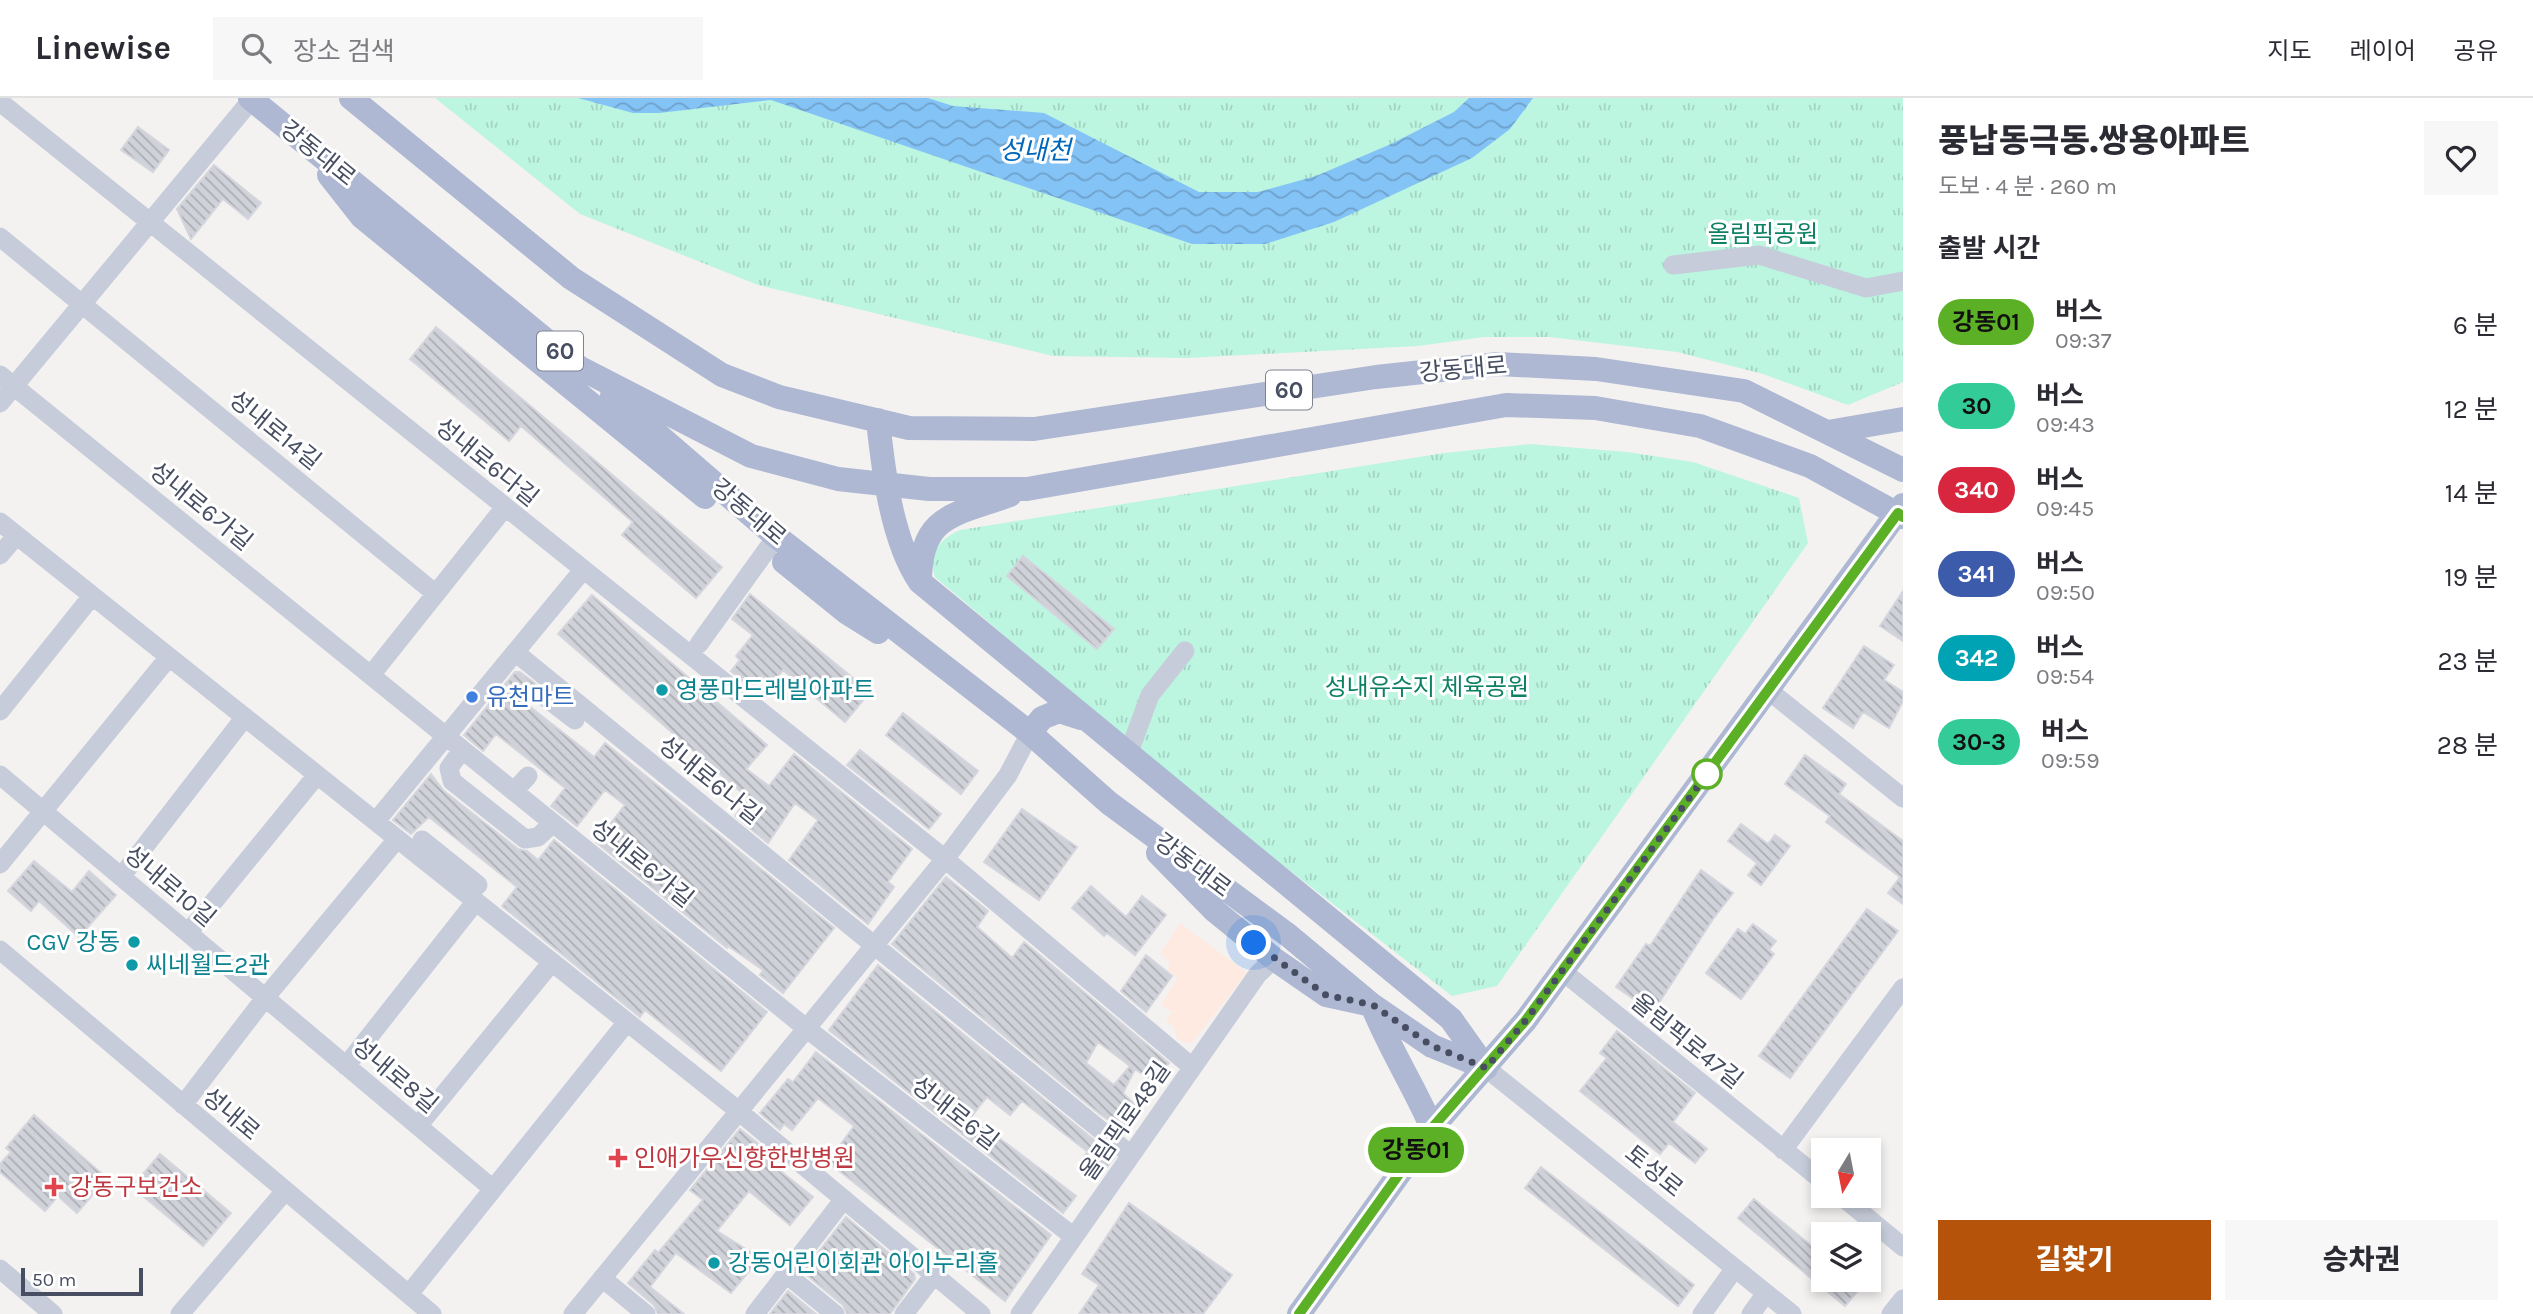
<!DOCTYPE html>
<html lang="ko">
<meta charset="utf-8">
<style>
:root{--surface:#fff;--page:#f7f7f7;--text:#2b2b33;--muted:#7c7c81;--line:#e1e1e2;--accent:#b45309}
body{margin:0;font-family:Karla,"Noto Sans KR",sans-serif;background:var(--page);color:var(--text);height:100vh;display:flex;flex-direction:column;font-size:26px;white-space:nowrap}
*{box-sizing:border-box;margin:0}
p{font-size:23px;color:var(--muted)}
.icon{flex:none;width:38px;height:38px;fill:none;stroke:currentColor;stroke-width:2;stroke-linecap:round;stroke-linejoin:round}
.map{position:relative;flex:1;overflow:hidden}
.panel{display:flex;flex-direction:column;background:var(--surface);width:630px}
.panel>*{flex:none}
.badge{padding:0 14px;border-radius:23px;font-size:24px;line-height:46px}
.needle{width:46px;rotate:190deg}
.tools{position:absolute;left:1811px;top:1040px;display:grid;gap:14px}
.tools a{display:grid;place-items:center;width:70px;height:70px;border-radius:0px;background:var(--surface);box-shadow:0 4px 10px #0003;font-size:35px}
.scale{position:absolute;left:21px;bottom:18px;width:122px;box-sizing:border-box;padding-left:7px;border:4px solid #474e61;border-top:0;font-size:19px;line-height:24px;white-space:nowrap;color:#474e61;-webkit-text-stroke:5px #fff;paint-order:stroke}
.you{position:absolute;width:35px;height:35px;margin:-18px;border:5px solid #fff;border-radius:50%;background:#1a73e8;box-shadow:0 0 0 10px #1a73e833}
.map>.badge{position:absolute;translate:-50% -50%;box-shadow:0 0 0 4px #fff}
h2{padding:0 35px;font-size:26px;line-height:63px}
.round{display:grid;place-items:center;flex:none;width:74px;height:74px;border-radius:0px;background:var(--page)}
.overview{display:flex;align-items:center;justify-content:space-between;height:119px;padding:0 35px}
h1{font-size:33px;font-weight:800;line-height:52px}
.primary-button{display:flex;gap:14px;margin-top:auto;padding:14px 35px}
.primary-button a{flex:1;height:80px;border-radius:0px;background:var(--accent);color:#fff;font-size:28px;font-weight:800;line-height:80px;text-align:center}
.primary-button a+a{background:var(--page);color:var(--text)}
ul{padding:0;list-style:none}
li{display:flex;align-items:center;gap:21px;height:84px;padding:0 35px}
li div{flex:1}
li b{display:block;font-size:26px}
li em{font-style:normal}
li .badge{min-width:77px;font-weight:700;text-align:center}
header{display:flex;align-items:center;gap:42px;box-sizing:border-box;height:98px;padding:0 35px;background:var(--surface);border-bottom:2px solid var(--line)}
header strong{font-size:33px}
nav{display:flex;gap:38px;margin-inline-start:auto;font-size:24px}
.search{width:490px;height:63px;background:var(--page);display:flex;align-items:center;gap:18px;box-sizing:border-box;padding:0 24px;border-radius:0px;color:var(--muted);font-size:26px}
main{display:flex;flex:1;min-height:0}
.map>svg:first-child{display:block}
.medical{fill:#feeae1}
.park{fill:url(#park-tufts)}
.water{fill:url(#water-waves)}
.building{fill:url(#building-back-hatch);stroke:#d5d5dd;stroke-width:2;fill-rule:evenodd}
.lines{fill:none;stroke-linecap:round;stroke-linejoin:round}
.minor{stroke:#c7ccda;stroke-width:19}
.major{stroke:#aeb8d3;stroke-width:24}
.line-casing{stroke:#fff;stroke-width:16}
.line{stroke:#5bb025;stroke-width:10}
.walk{stroke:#474e61;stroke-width:7;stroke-dasharray:0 12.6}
.culture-dot{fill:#0f9aa8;stroke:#fff;stroke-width:2.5}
.shop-dot{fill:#3f7fe0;stroke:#fff;stroke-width:2.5}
.stop-dot{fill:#fff;stroke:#5bb025;stroke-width:3.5}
.health-dot{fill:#e0444e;stroke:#fff;stroke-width:2.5}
.labels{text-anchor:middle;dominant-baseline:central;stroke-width:6;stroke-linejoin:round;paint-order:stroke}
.shield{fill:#fff;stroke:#7e8390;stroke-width:2}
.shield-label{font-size:23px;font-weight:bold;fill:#474e61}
.street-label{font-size:24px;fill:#474e61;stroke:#fff}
.park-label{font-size:24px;fill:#0d8163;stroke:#fff}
.culture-label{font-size:24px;fill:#0d838f;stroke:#fff;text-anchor:start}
.shop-label{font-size:24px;fill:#366cbe;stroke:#fff;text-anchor:start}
.health-label{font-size:24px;fill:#be3a42;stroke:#fff;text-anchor:start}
.water-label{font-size:26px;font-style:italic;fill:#0067bb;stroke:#fff}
</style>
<header>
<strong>Linewise</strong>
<div class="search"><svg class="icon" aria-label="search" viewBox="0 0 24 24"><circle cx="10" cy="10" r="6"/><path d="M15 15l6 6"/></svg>장소 검색</div>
<nav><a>지도</a><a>레이어</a><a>공유</a></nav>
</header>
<main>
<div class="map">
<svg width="1903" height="1216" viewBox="0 0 1903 1216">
<defs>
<pattern id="park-tufts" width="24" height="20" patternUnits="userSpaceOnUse" patternTransform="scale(1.75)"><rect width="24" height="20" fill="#bcf5e0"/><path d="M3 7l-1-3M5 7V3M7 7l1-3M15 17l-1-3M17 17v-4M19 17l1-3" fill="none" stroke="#a3d4c3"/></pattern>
<pattern id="water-waves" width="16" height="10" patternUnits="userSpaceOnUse" patternTransform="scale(1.75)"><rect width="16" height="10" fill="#84c3f6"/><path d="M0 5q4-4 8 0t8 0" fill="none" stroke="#6ea1cb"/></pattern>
<pattern id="building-back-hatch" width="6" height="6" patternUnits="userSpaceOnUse" patternTransform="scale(1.75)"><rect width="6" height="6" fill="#d0d2d9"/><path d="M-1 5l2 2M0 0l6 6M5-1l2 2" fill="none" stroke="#abadb3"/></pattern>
</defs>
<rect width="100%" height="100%" fill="#f4f2f1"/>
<path class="medical" d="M1180 825 1247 875 1191 946 1177 941 1174 929 1166 923 1172 914 1161 907 1178 880 1168 873 1170 864 1160 856Z"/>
<path class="park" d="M435 0H1903V284L1848 307 1763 276 1677 254 1549 239H1484L1418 248 1187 260 1053 258 758 187 580 116Z
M1530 346 1627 354 1693 364 1799 400 1808 445 1497 888 1452 898 1205 707 935 479C927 455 940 441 960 432L1444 355Z"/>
<path class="water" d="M578 0H928L953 8 1044 15 1199 94H1258L1316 78 1391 46 1454 14 1469 0H1533L1510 31 1472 60 1334 124 1265 146H1192L771 2 659 15H633Z"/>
<path class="building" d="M138 29 169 52 153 74 121 52Z
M214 67 261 105 248 121 223 101 191 141 177 111Z
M436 229 722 469 696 500 622 437 633 424 521 328 509 343 410 261Z
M1023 458 1114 531 1097 551 1007 478Z
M1903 493V543L1880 528Z
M750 496 870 594 845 624 783 572 772 586 763 579 753 591 731 573 740 562 736 558 753 537 732 521Z
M592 497 767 647 746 671 769 688 794 656 912 751 888 784 894 789 868 826 789 762 818 722 795 705 768 745 735 718 748 700 558 536Z
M1864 548 1894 567 1884 582 1903 594V603L1889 630 1863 614 1853 630 1823 610Z
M515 574H520L537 587 524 604 594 659 605 645 834 830 783 895 760 877 763 872 728 848 727 850 596 744 625 707 605 692 577 728 551 708 565 690 496 636 483 653 464 637Z
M903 615 978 673 961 696 886 637Z
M860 652 941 716 929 731 847 667Z
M1805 657 1846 686 1839 696 1903 743V806L1888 795 1900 779 1826 724 1830 718 1785 686Z
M431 676 444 693 518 751 527 753 538 762 554 742 767 914 721 973 645 912 640 919 502 808 517 789 429 719 411 736 393 722Z
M1022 711 1077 749 1039 802 984 764Z
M1741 726 1768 746 1775 737 1790 748 1761 787 1748 777 1757 765 1728 743Z
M34 763 72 794 89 773 116 797 79 839 39 803 31 813 8 793Z
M1701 772 1733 795 1713 821 1653 914 1616 889 1646 846 1650 848Z
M946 779 988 813 977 829 1012 860 1024 844 1169 965 1153 984 1135 971 1123 995 1138 1010 1122 1031 1101 1017 892 846ZM1098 944 1130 968 1114 987 1086 965Z
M1091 788 1126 819 1142 798 1166 817 1135 857 1107 835 1104 838 1072 810Z
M1867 811 1898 833 1790 980 1759 958Z
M1753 826 1776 843 1769 852 1774 856 1741 901 1706 875 1738 831 1745 836Z
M1146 857 1172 878 1146 914 1121 893Z
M878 867 1115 1059 1099 1079 1080 1063 1088 1054 1022 1003 1010 1017 987 999 971 1019 1076 1098 1063 1115 829 932Z
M1617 933 1695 995 1673 1024 1707 1051 1695 1065 1669 1045 1660 1056 1580 993 1607 960 1600 955Z
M816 954 1051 1137 1005 1203 828 1064 854 1028 818 1000 792 1032 784 1026 780 1032 760 1015 788 981 793 984Z
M34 1017 107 1080 77 1115 58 1098 45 1113 0 1074V1066L11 1054 6 1050Z
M740 1031 765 1051 760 1057 813 1099 790 1127 749 1093 717 1133 760 1160 731 1195 676 1155 650 1189 684 1216H658L654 1207 628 1185 655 1152 658 1155 703 1102 690 1092Z
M160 1056 231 1115 203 1148 132 1089Z
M1541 1069 1694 1187 1678 1208 1525 1090Z
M1754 1101 1824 1158V1181H1852L1861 1189 1845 1208 1738 1120Z
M1129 1105 1232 1177 1203 1216H1079L1099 1187 1082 1176Z
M846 1119 914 1176 915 1181 890 1216H847L843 1207 803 1174Z
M788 1193 816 1216H770Z"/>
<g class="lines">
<path class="minor" d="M0 4 945 761 1192 969
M0 139 436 496
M1673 167 1759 157 1866 190 1903 183
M0 277 806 930 1074 1139
M0 305 253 0
M0 424 730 1006 981 1216
M0 457 16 438
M699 546 768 450
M515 554 1131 1057
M371 577 505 409
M1768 592 1903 700
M545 599 575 622
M0 613 92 498
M462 652 449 670 452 683 525 741 538 739 553 725
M1128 657 1150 597 1185 553
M0 677 493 1091
M514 693 528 678
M376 723 583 472
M422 742 478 787
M0 766 169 559
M121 779 245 619
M188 835 317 677
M0 852 432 1216
M1561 872 1824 1084
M346 968 476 803
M1486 970 1792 1216
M183 1007 265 900 397 741
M418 1028 552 864
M1783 1052 1903 890
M1840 1097 1903 1149
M0 1171 53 1216
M786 1176 835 1216
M602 1180 646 1216
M409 1196 627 924
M180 1216 285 1093
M573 1216 945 761 1008 677 1030 635
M755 1216 844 1101
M904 1216 934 1177
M1020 1216 1258 876 1274 861
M1702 1216 1735 1170
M1751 1216 1766 1195
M1891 1216 1903 1201"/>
<path class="major" d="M250 0 580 270 751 358 838 381 929 391H1027L1506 307 1595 310 1700 328 1810 368 1903 419
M351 0 571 180 722 277 779 299 909 330 1034 331 1376 279 1498 266 1596 271 1744 293 1903 372
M329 77 362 119 705 399
M612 297 773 436 1030 635 1109 705 1288 837 1372 907 1432 948 1486 970
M878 322C883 371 892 444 920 484L1451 921 1485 969
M1828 334 1903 321
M784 464 846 514 878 534
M920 484C920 416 955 417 1010 397
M1030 635 1042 620 1059 613 1081 620
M1158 755 1215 813 1274 861 1326 897 1372 907C1389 950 1414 988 1432 1030
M1299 1216 1432 1030 1526 922 1903 407"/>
</g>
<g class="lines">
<defs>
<path id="line" d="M1299 1216 1432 1030 1526 922 1898 415 1903 419"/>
</defs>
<use href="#line" class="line-casing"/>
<use href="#line" class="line"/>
<path class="walk" d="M1254 845 1326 897 1373 907 1432 948 1486 970 1526 922 1707 676"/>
</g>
<g class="culture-dot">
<circle cx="662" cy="592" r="7"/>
<circle cx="134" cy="844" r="7"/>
<circle cx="132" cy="867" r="7"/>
<circle cx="714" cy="1165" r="7"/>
</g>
<circle class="shop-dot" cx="472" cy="599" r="7"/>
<circle class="stop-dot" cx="1707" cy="676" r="14"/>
<g class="health-dot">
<path d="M614.5 1049.5h7v7h7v7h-7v7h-7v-7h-7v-7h7z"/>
<path d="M50.5 1078.5h7v7h7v7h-7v7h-7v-7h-7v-7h7z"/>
</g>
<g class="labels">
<g class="shield">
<rect x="537" y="233.5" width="46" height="39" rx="5"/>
<rect x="1266" y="272.5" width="46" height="39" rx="5"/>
</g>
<g class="shield-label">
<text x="560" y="253">60</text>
<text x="1289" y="292">60</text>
</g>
<g class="street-label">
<text transform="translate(318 55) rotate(39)">강동대로</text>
<text transform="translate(1463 271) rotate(-5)">강동대로</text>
<text transform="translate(275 332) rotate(39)">성내로14길</text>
<text transform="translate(487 364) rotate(39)">성내로6다길</text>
<text transform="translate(201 408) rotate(39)">성내로6가길</text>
<text transform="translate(749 414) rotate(40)">강동대로</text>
<text transform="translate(710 682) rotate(39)">성내로6나길</text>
<text transform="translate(642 765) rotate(39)">성내로6가길</text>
<text transform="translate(1193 767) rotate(37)">강동대로</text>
<text transform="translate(170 788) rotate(40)">성내로10길</text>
<text transform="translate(1687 943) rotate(39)">올림픽로47길</text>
<text transform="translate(395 977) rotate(40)">성내로8길</text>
<text transform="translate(955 1015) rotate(38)">성내로6길</text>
<text transform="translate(231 1016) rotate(40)">성내로</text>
<text transform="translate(1125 1023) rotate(-55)">올림픽로48길</text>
<text transform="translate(1654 1073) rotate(39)">토성로</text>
</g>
<g class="park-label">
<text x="1763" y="136">올림픽공원</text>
<text x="1427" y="589">성내유수지 체육공원</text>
</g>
<g class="culture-label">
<text x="676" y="592">영풍마드레빌아파트</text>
<text x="120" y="844" text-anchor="end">CGV 강동</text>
<text x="146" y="867">씨네월드2관</text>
<text x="728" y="1165">강동어린이회관 아이누리홀</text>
</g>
<g class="shop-label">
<text x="486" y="599">유천마트</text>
</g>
<g class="health-label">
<text x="634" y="1060">인애가우신향한방병원</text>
<text x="70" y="1089">강동구보건소</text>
</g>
<g class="water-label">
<text x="1035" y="52">성내천</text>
</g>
</g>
</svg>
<div class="tools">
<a><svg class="needle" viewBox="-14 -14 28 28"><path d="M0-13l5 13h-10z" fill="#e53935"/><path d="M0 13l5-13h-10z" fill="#7c7c81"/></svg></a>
<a><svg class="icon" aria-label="layers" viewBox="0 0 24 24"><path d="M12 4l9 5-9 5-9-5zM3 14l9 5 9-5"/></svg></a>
</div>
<div class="scale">50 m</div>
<div class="you" style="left:1254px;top:845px"></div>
<b class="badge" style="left:1416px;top:1052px;background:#5bb025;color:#111">강동01</b>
</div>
<section class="panel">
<div class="overview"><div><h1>풍납동극동.쌍용아파트</h1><p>도보 · 4 분 · 260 m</p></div><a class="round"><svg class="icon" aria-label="heart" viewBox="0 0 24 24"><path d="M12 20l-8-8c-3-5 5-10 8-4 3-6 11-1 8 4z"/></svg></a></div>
<h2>출발 시간</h2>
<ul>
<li><span class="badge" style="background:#5bb025;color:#111">강동01</span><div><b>버스</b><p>09:37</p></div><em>6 분</em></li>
<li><span class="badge" style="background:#3c9;color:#111">30</span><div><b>버스</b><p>09:43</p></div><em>12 분</em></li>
<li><span class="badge" style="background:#d7263d;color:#fff">340</span><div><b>버스</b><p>09:45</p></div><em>14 분</em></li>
<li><span class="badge" style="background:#3d5bab;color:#fff">341</span><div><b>버스</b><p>09:50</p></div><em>19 분</em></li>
<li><span class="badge" style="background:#00a3b4;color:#fff">342</span><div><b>버스</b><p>09:54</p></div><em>23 분</em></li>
<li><span class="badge" style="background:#3c9;color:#111">30-3</span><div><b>버스</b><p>09:59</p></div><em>28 분</em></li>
</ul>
<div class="primary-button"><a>길찾기</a><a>승차권</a></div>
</section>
</main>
